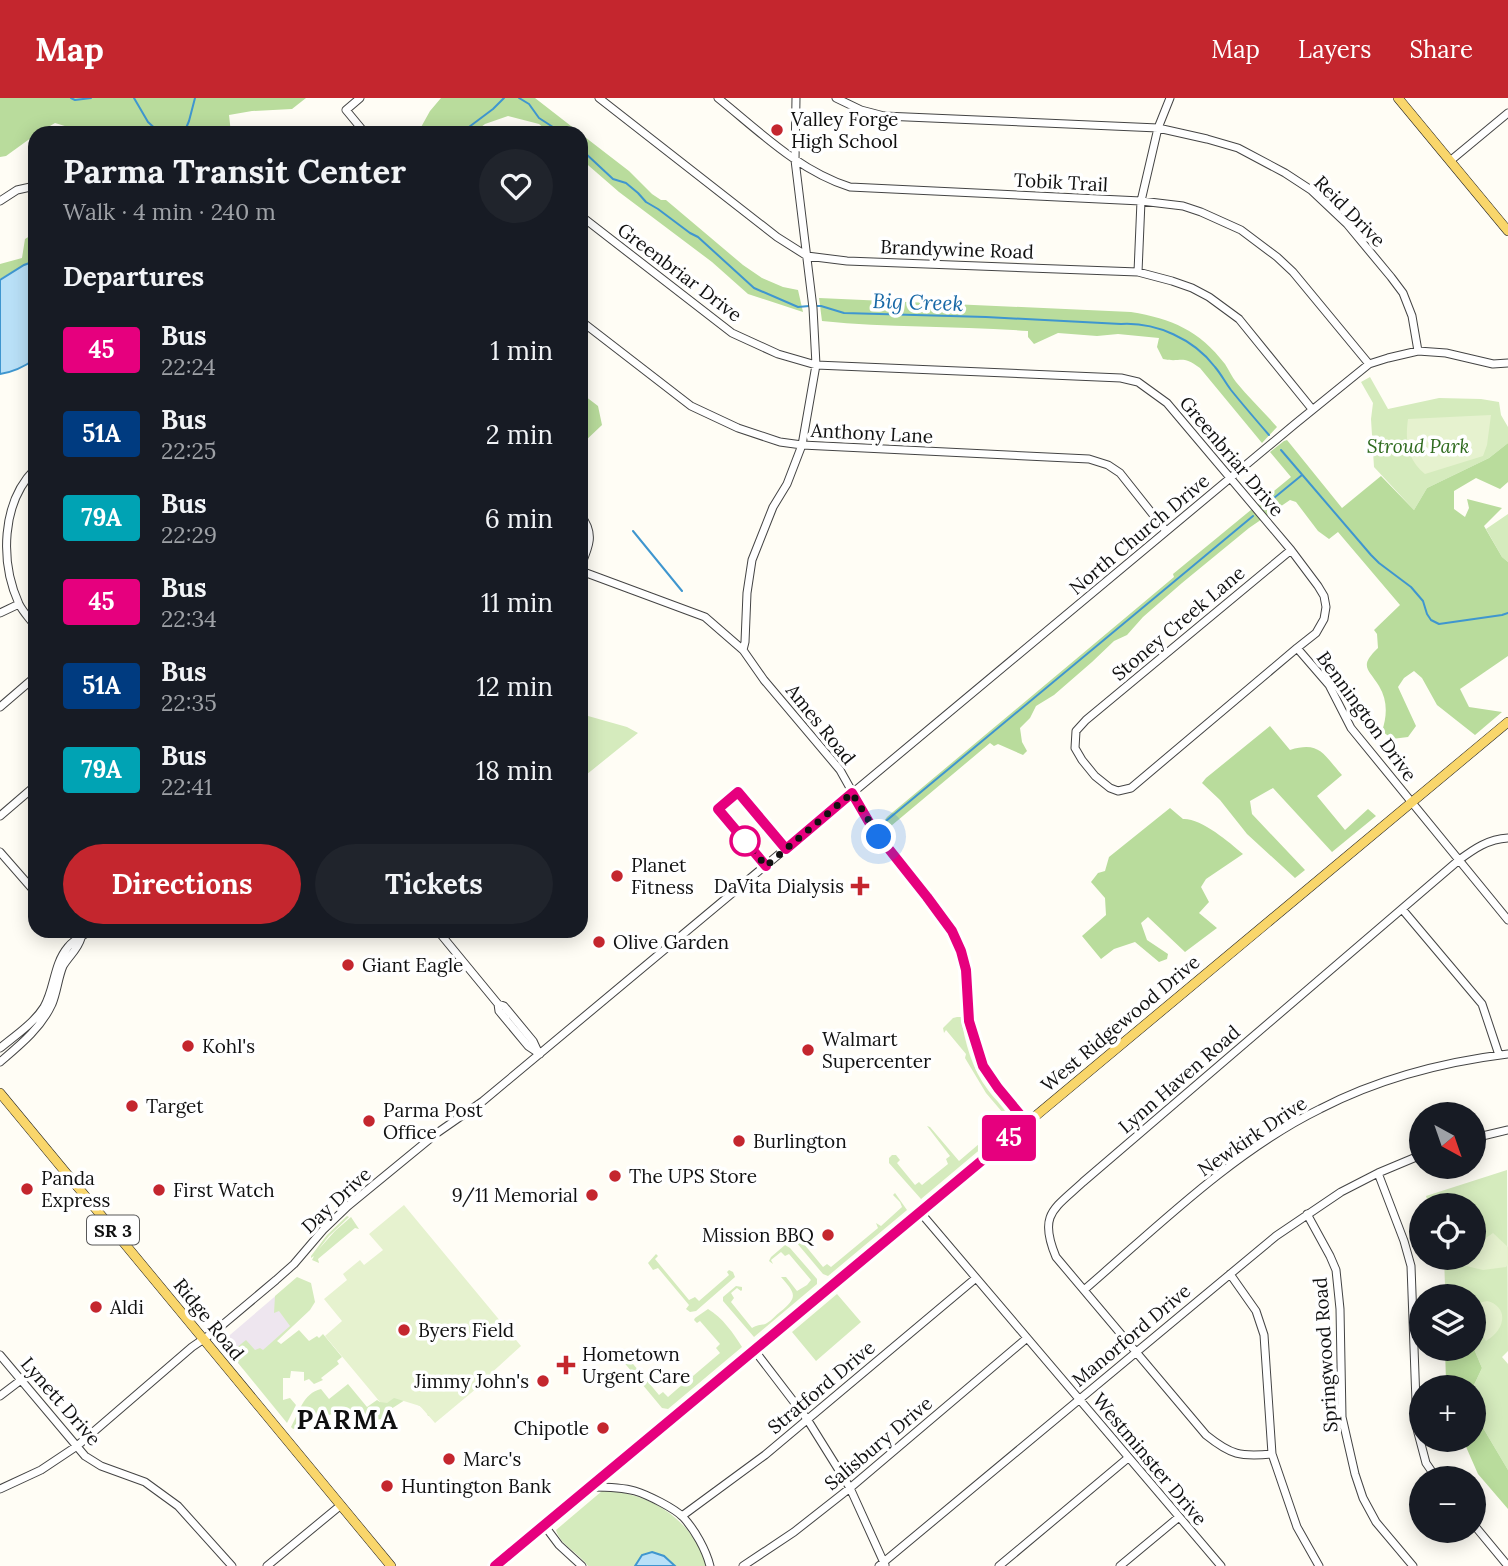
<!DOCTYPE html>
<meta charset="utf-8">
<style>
:root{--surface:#171b24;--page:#20242c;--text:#f1f3f6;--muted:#9ea1a6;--accent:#c4262e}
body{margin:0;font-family:Lora,serif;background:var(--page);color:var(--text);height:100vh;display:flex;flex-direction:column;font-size:26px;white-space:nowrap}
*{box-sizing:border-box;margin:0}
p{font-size:23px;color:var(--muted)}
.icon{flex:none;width:38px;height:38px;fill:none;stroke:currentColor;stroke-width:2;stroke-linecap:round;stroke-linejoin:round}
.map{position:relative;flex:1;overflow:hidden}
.details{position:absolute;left:28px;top:28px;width:560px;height:812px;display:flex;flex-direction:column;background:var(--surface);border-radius:21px;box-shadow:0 4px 18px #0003}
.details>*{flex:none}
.badge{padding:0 14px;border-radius:5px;font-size:24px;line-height:46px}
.needle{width:46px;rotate:140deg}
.buttons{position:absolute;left:1409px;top:1004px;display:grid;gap:14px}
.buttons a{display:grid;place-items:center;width:77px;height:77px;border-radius:50%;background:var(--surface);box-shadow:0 4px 18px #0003;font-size:35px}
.you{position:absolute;width:35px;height:35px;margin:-18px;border:5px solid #fff;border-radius:50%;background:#1a73e8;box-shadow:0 0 0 10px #1a73e833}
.map>.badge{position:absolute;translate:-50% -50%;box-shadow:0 0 0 4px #fff}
h2{padding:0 35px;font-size:26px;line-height:63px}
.round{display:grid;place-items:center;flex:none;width:74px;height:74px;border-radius:37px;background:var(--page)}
.overview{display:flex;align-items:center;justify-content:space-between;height:119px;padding:0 35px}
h1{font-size:33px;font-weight:700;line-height:52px}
.cta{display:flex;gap:14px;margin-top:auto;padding:14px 35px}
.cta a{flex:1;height:80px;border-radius:42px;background:var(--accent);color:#fff;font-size:28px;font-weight:700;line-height:80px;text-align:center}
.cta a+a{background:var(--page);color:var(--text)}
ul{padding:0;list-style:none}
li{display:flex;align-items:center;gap:21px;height:84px;padding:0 35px}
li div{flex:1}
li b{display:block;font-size:26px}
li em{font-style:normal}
li .badge{min-width:77px;font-weight:700;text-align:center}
header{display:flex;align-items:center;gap:42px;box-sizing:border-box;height:98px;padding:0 35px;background:var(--accent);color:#fff}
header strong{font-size:33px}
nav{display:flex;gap:38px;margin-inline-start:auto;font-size:24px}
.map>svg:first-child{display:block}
.industrial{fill:#eee6ef}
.green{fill:#d5ebbd}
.forest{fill:#b9dc9c}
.pitch{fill:#e6f2cf}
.water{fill:#b9e0f7;stroke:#3f96cf;stroke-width:2}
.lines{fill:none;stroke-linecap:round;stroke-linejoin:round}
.stream{stroke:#3f96cf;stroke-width:2}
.minor-casing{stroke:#444;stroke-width:9}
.major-casing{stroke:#222;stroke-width:10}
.minor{stroke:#fff;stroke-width:7}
.major{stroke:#f9d66b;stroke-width:9}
.line-casing{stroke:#fff;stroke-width:16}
.line{stroke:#e6007e;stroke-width:10}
.walk{stroke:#111;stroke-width:7;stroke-dasharray:0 12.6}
.poi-dot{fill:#c4262e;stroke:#fff;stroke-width:2.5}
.stop-dot{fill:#fff;stroke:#e6007e;stroke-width:3.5}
.labels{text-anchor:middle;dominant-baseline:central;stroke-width:7;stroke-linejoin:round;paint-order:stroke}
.shield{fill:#fff;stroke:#585858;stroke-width:2}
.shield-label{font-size:18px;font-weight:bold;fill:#111}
.poi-label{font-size:19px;fill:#111;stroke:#fff;text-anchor:start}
.street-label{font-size:19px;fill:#111;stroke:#fff}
.park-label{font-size:19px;font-style:italic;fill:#2f6b1f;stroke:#fff}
.water-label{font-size:21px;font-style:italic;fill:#1768a6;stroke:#fff}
.district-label{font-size:26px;font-weight:bold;letter-spacing:2px;fill:#111;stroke:#fff}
</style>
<header>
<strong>Map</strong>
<nav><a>Map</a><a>Layers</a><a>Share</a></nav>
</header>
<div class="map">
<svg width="1508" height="1468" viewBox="0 0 1508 1468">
<rect width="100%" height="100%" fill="#fffdf5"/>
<path class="industrial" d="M279 1195 302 1219 243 1271 223 1247 224 1242Z"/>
<path class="green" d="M1370 279 1388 311 1439 300 1481 301 1499 304 1501 317 1508 329V345L1489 360 1427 390 1414 412 1374 369 1371 321 1373 305 1361 284Z
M1508 416V464L1502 459 1486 431Z
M581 616 627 629 638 635 581 681Z
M957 919H961C965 945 972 971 988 992 995 1002 1007 1011 1010 1024L1008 1028 921 1101 889 1065V1060L892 1057H896L900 1062 897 1065 915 1087 919 1084 922 1087 948 1066 946 1061 950 1058 927 1028 930 1029 959 1063 1000 1028 999 1026 1002 1020 1003 1015 986 995 965 960 966 956 946 932 944 935 943 930 953 920Z
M1507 1072 1508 1253 1502 1259 1508 1266V1372L1476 1318 1474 1287 1482 1270 1474 1251V1199H1450L1445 1187 1444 1160H1474V1108H1429L1426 1098Z
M895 1095 907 1112 828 1178 823 1176 796 1144 799 1140 823 1169 827 1166 831 1169 878 1130 876 1125 881 1128 902 1109 900 1104 893 1097Z
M347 1118 349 1119 329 1138 318 1152 335 1133 351 1119 359 1131 355 1130 318 1161 319 1165 312 1162 314 1158 311 1160V1158L327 1137Z
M785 1147 790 1150 817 1181V1186L754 1239 723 1203V1199L736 1188 742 1189V1192L741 1193 737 1190 731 1195 734 1200 731 1204 752 1230C758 1226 762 1228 767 1225 772 1222 776 1217 780 1214 799 1199 795 1195 781 1179H786L797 1193 807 1187 811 1182 789 1156 785 1158 781 1154 771 1162 773 1166 769 1163 771 1159Z
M656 1156 658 1158 655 1161 689 1202 695 1199 699 1203 729 1177 727 1174 729 1172 733 1174 735 1179 696 1213 690 1214 686 1211 689 1207 658 1170 653 1172 648 1165Z
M297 1179 311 1185 315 1204 310 1212 277 1243 281 1246 299 1232 309 1243 317 1238 319 1240 323 1236 342 1259 337 1263 339 1266 321 1280 323 1282 314 1286 309 1281 304 1283V1274L291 1273 290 1280H283V1302L290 1300 296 1307 287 1325 230 1255 246 1242 255 1252 260 1250 263 1252 290 1228 279 1213 274 1215 275 1198Z
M837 1196 861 1224 816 1263 792 1234Z
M708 1211C722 1219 734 1236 742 1249L668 1311 662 1310 622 1262 630 1255 628 1260 659 1297 663 1294 668 1299 683 1286 679 1281 689 1273 693 1278 720 1255 716 1250 720 1246 700 1223 697 1225 694 1222 695 1220Z
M489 1280 432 1318H428C426 1309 415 1305 405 1302L391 1311 392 1316 382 1321 367 1323C352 1311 356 1311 335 1312V1315C320 1319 308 1327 293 1331L291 1329C299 1315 303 1295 321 1291L329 1301 348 1286 367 1309 377 1302 380 1304 394 1298Z
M602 1393C649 1393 693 1422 707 1468H588C579 1455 560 1447 556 1432Z"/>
<path class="forest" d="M0 0H306L292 11 252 13 229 17 231 35H73L68 29 55 25 38 35H35V37L6 58 0 59Z
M441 0H535L580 35H550L539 26 508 18 485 26 473 35H422L420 31 430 13Z
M581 36 629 73 652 96 661 102H666L743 167 762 180 783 189 798 192 803 214 748 196 712 164 619 94 581 61Z
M35 135V163L24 167 0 181V166L22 160 25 141Z
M819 200 1131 214C1172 221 1199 232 1225 266 1229 272 1232 279 1236 284 1249 300 1264 314 1277 329L1262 345 1200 270C1181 256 1182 265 1163 261L1157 249 1159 240 1118 236 1097 238 1058 235 1034 246 1028 239V233C959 228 891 230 822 223Z
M581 295 598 308 602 327 582 346Z
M1287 342 1342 410 1381 378 1414 412 1427 390 1489 360 1508 345V384L1500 391 1476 380 1454 393V411L1465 419 1469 410 1467 401 1502 410 1484 428 1502 459 1508 464V558L1460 591 1469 609 1502 614 1475 637 1437 607 1422 580 1414 573 1404 580 1398 589 1416 628 1408 639 1392 641 1382 633C1387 618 1388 603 1379 588 1369 571 1358 569 1378 550L1377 536 1374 532 1400 507 1338 434 1329 441 1318 433 1296 404 1290 402 1249 430 1182 485 1143 519 1127 537 1114 543 1092 564 1054 597 1036 608 1030 620 1020 630 1022 644 1027 653 1023 657 998 646 994 648 990 645 891 728 884 723 887 719 1174 479 1173 476 1291 379 1270 354 1284 343Z
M1270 628 1290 652C1320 643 1323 656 1342 677L1317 698 1345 732 1368 711 1376 718 1332 754 1273 690 1250 703 1252 716 1305 772 1295 780 1247 736 1220 702 1202 685 1206 680Z
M1170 710 1183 721C1201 720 1229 744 1243 756L1206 781 1201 789 1209 804 1199 815 1217 830 1185 854 1148 819 1141 825 1147 842 1168 856 1167 861 1159 864 1135 844 1114 851 1101 861 1082 838 1106 817 1105 800 1091 784 1098 775 1105 773 1109 759Z
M1445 1251H1474L1482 1270 1474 1287 1476 1318 1508 1372V1411L1478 1376 1463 1342H1474V1290H1448L1446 1283Z"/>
<path class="pitch" d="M1491 317 1487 347 1483 358 1425 376C1407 361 1405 344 1408 321Z
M404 1107 521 1248 488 1278 489 1280 435 1325 420 1308 394 1300 387 1305 380 1304 325 1238 342 1223 324 1201 347 1182 343 1176 360 1162 364 1167 383 1152 369 1136Z
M1493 1135 1508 1149V1166L1506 1169 1483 1172 1462 1167V1160H1474V1148Z
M1487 1203C1508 1208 1507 1231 1486 1243L1474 1224V1206Z"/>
<path class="water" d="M35 163V261C24 269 14 274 0 276V182L24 167Z
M652 1454 664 1458 675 1468H635L642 1457Z"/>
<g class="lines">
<path class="stream" d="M71 0 75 2 91 0
M134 0 148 24 160 35
M519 0 529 6 539 20 556 31 566 35
M184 35 189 23 195 0
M461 35 493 11 504 0
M581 44 585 48 584 54 613 81 626 85 638 95 646 104 658 111 690 135 698 139 754 190 798 209 809 208
M814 208H821L844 215 986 219 1121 226C1156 224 1194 241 1215 269 1221 276 1225 284 1231 292 1243 307 1256 322 1269 337
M1281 352 1371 457 1379 465 1411 489 1423 503 1427 516 1431 522 1439 526 1502 517 1508 515
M1263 409 1302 377
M633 433 682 493
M886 723 1253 418"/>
<defs>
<path id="minor" d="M360 0 346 12 365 35
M599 0 777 139 807 158 847 163 1138 174 1172 183 1192 190 1209 199 1239 221 1312 311
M718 0C759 33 799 73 850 89L1141 103 1183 108 1201 114 1241 132 1277 159 1293 174 1369 266
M836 0 861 12 884 18 1158 30 1207 41 1238 50 1285 75 1311 92 1347 126 1391 179 1403 195 1412 218 1418 253
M1450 63 1508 15
M0 103 17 92 35 88
M581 118 732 235 778 256 816 267 1121 280 1138 284 1167 305 1291 452 1318 488 1324 498 1326 509 1324 521 1316 535 1297 550 1131 690 1118 693 1110 690 1095 678 1082 662 1075 650 1076 633 1086 622 1291 452
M1138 174 1141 103 1158 30 1170 0
M581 223 691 308 738 330 780 344 802 347 1089 361 1108 367 1120 375 1166 433
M35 371C1 405 0 464 19 506 23 514 30 521 35 528
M581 418C595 435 589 449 581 467
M581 473 705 519 743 552 764 582 840 672 873 731 927 799 952 833 961 853 966 872 969 923 983 968 995 987 1027 1025
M0 515 19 506
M1297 550 1329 587 1351 630 1508 822
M743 552 745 544 747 495 752 462 773 409 787 386 802 347 816 267 813 210 795 62 796 0
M0 609 35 579
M0 718 35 688
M0 754 35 794
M1402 811 1482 906 1499 957
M438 833 498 906 499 913 528 948 540 956
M498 906 504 908 533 943 539 956
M0 950C15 938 34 925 44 909 55 890 53 867 68 849 74 841 82 839 90 833
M0 964C20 947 41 930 52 906 57 894 58 880 63 868 69 858 78 851 81 840
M1474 1040 1508 1032
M1378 1075 1404 1143 1411 1168 1417 1331 1426 1365 1437 1381
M920 1114 1221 1468
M1307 1116 1330 1158 1336 1172 1340 1211 1342 1319 1355 1376 1363 1400 1376 1424 1413 1468
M1230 1176 1256 1213 1264 1237 1272 1356 1297 1429 1319 1468
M1084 1192C1156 1130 1234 1053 1320 1011 1378 981 1443 964 1508 956
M755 1253 807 1321 850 1390 885 1467
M0 1257 85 1358 101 1368 145 1384 178 1408 232 1468
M0 1298 21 1282
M1272 1356C1240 1359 1231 1357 1206 1337L1056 1159C1038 1116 1054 1111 1083 1084L1459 762C1474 751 1488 741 1508 740
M591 1389C605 1389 621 1389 635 1393 648 1397 674 1410 683 1419 695 1432 706 1452 710 1468
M0 1391 41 1372 77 1348 192 1249 214 1234 276 1182 294 1166 323 1132 348 1108 437 1035 483 1003 1295 326 1369 266 1388 260 1418 253 1446 255 1493 266 1508 265
M682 1418 765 1357 976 1180
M544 1427 559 1447 582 1468
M1474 1427 1508 1468
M267 1468 341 1407
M743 1468 794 1434 850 1390 1027 1240
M879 1468 1276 1138 1341 1094 1378 1075 1421 1057
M999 1468 1128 1360
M1120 1468 1179 1419"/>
<path id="major" d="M1398 0 1508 133
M0 995 391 1468
M496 1468 1508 624"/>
</defs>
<use href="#minor" class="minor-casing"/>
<use href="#major" class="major-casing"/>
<use href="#minor" class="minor"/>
<use href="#major" class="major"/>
</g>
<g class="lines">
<defs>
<path id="line" d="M495 1468 1027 1025 998 990 983 968 969 923 966 872 961 853 952 833 927 799 873 731 852 695 786 751 738 694 718 711 766 768"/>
</defs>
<use href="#line" class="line-casing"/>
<use href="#line" class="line"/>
<path class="walk" d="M745 743 766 768 852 695 879 739"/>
</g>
<g class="poi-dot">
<circle cx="777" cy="32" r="7"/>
<circle cx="617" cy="778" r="7"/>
<path d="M856.5 777.5h7v7h7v7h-7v7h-7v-7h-7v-7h7z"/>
<circle cx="599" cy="844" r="7"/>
<circle cx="348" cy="867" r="7"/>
<circle cx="188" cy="948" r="7"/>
<circle cx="808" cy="952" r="7"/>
<circle cx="132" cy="1008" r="7"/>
<circle cx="369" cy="1023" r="7"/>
<circle cx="739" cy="1043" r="7"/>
<circle cx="615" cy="1078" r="7"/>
<circle cx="27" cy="1091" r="7"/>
<circle cx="159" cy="1092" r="7"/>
<circle cx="592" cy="1097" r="7"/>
<circle cx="828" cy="1137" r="7"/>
<circle cx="96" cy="1209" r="7"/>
<circle cx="404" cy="1232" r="7"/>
<path d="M562.5 1256.5h7v7h7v7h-7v7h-7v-7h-7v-7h7z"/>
<circle cx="543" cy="1283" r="7"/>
<circle cx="603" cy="1330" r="7"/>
<circle cx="449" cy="1361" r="7"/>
<circle cx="387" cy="1388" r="7"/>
</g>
<circle class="stop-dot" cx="745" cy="743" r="14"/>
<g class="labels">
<rect class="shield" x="87" y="1117.5" width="52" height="29" rx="5"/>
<g class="shield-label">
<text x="113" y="1132">SR 3</text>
</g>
<g class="poi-label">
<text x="791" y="21">Valley Forge<tspan x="791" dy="22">High School</tspan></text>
<text x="631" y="767">Planet<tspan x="631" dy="22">Fitness</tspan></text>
<text x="844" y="788" text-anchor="end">DaVita Dialysis</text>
<text x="613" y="844">Olive Garden</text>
<text x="362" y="867">Giant Eagle</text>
<text x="822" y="941">Walmart<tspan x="822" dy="22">Supercenter</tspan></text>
<text x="202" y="948">Kohl's</text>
<text x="146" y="1008">Target</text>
<text x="383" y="1012">Parma Post<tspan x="383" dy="22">Office</tspan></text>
<text x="753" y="1043">Burlington</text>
<text x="629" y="1078">The UPS Store</text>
<text x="41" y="1080">Panda<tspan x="41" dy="22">Express</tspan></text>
<text x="173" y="1092">First Watch</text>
<text x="578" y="1097" text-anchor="end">9/11 Memorial</text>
<text x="814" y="1137" text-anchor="end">Mission BBQ</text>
<text x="110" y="1209">Aldi</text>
<text x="418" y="1232">Byers Field</text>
<text x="582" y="1256">Hometown<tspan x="582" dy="22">Urgent Care</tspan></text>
<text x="529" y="1283" text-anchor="end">Jimmy John's</text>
<text x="589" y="1330" text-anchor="end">Chipotle</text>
<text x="463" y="1361">Marc's</text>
<text x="401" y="1388">Huntington Bank</text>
</g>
<g class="street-label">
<text transform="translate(1061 84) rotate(3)">Tobik Trail</text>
<text transform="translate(1350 113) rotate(45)">Reid Drive</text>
<text transform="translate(957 151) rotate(2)">Brandywine Road</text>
<text transform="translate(680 174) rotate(37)">Greenbriar Drive</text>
<text transform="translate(872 335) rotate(3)">Anthony Lane</text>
<text transform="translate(1232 358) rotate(50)">Greenbriar Drive</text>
<text transform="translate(1139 436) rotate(-40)">North Church Drive</text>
<text transform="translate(1178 525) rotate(-40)">Stoney Creek Lane</text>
<text transform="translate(1367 618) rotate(54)">Bennington Drive</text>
<text transform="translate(821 626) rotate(51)">Ames Road</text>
<text transform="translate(1120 925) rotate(-40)">West Ridgewood Drive</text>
<text transform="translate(1179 981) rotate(-41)">Lynn Haven Road</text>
<text transform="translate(1252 1038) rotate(-34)">Newkirk Drive</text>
<text transform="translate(336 1102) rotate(-43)">Day Drive</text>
<text transform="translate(209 1221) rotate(51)">Ridge Road</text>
<text transform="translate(1131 1237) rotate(-40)">Manorford Drive</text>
<text transform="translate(1325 1257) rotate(-94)">Springwood Road</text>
<text transform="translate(821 1289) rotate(-40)">Stratford Drive</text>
<text transform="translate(61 1303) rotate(49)">Lynett Drive</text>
<text transform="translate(878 1345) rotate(-40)">Salisbury Drive</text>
<text transform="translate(1150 1361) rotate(50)">Westminster Drive</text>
</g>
<g class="park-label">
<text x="1418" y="348">Stroud Park</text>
</g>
<g class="water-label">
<text transform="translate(918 204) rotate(2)">Big Creek</text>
</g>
<g class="district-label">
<text x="348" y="1321">PARMA</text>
</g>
</g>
</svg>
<div class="buttons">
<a><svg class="needle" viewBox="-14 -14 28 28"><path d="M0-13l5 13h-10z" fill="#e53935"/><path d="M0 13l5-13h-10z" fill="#9ea1a6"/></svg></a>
<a><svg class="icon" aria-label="locate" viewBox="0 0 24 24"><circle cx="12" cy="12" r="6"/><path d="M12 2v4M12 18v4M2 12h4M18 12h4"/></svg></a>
<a><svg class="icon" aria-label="layers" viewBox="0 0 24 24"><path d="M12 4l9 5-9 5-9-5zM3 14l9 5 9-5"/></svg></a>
<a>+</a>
<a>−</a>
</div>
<div class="you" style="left:879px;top:739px"></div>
<b class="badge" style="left:1009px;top:1040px;background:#e6007e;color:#fff">45</b>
<section class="details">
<div class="overview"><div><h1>Parma Transit Center</h1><p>Walk · 4 min · 240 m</p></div><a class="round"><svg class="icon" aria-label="heart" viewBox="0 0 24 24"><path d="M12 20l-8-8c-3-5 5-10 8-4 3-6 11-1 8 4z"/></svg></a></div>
<h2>Departures</h2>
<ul>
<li><span class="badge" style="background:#e6007e;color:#fff">45</span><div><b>Bus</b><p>22:24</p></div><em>1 min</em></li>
<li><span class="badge" style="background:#003b80;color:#fff">51A</span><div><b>Bus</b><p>22:25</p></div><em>2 min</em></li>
<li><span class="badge" style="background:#00a3b4;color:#fff">79A</span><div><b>Bus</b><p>22:29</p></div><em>6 min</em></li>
<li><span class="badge" style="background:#e6007e;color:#fff">45</span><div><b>Bus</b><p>22:34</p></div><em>11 min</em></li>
<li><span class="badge" style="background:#003b80;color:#fff">51A</span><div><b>Bus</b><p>22:35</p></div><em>12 min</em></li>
<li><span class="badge" style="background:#00a3b4;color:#fff">79A</span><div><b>Bus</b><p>22:41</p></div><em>18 min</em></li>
</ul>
<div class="cta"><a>Directions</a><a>Tickets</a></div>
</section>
</div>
